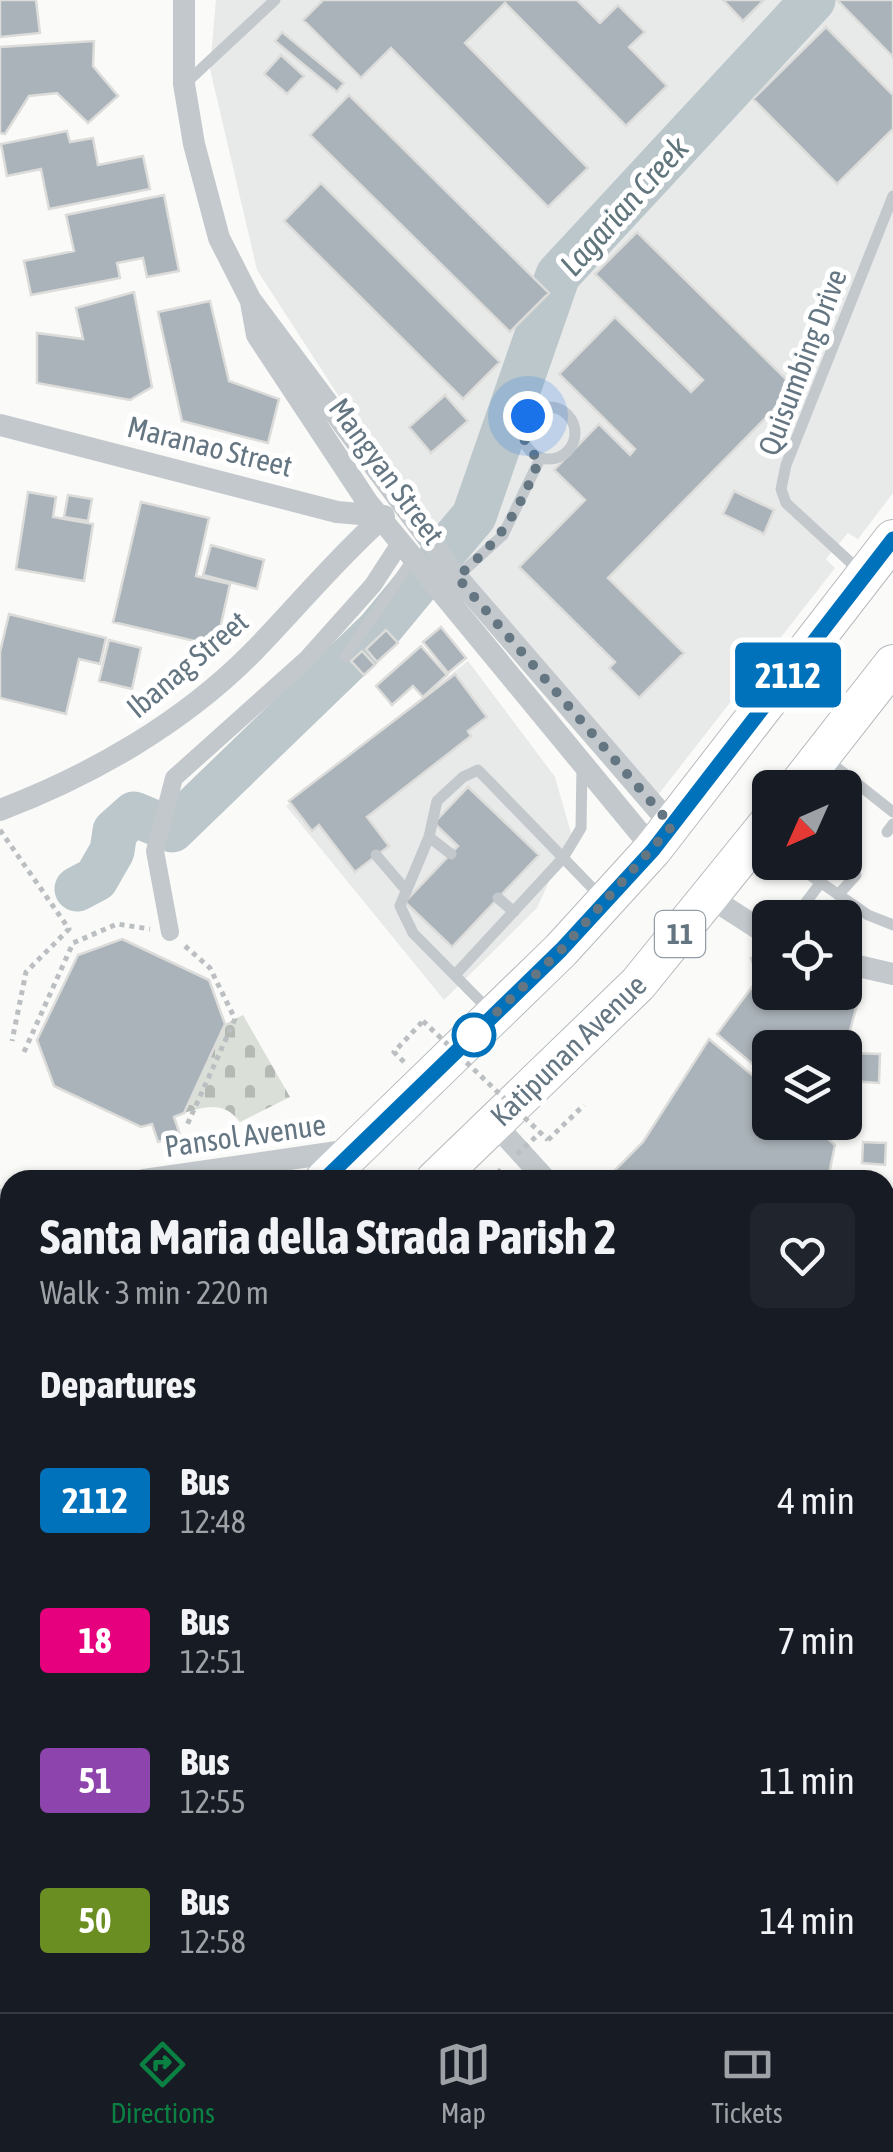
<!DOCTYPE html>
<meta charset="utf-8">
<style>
:root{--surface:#171b24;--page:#20242c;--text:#f1f3f6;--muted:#9ea1a6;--line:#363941;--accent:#0b8043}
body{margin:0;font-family:"Asap Condensed",sans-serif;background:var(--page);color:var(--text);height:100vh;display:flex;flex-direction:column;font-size:38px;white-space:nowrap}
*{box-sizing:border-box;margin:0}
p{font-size:32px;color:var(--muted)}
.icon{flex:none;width:55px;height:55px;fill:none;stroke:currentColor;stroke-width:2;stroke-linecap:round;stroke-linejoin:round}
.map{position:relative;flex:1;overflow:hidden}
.drawer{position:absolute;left:0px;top:1170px;width:895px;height:842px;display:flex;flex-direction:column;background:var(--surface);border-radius:30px 30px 0 0;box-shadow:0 2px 8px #0004}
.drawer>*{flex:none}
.badge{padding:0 20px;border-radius:8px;font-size:35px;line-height:65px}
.needle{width:65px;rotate:225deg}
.controls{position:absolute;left:752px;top:770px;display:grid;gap:20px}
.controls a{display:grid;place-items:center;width:110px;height:110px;border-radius:15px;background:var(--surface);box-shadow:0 2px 8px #0004;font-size:50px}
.you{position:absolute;width:50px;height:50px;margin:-25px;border:8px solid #fff;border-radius:50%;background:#1a73e8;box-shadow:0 0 0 15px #1a73e833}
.map>.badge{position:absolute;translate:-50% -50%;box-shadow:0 0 0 5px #fff}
h2{padding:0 40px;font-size:38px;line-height:90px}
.round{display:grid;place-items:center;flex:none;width:105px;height:105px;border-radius:15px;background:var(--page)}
.overview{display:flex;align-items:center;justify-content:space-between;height:170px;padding:0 40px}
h1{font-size:48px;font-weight:700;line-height:75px}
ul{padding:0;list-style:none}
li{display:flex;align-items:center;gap:30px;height:140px;padding:0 40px}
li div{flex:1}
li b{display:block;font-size:38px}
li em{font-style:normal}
li .badge{min-width:110px;font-weight:700;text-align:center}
.tabs{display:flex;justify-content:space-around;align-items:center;height:140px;border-top:2px solid var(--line);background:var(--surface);font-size:28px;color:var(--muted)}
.tabs a{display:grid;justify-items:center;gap:5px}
.tabs .current{color:var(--accent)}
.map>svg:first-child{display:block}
.built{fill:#e8e9e9}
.forest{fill:url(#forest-crowns)}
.cemetery{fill:url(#cemetery-stones)}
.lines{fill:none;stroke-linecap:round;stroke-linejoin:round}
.river{stroke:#bbc7cb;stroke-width:45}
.building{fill:#aab3b9;stroke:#dcdcda;stroke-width:2.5}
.secondary-casing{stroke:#b3babf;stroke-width:35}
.primary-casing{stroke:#b5babe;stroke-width:40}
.path{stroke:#bbbfc2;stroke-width:5;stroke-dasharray:5 5;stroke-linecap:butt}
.service{stroke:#c3c8cc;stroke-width:11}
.pedestrian{stroke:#c3c8cc;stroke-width:18}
.minor{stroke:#c3c8cc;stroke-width:22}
.tertiary{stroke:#c3c8cc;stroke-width:30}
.secondary{stroke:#fff;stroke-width:32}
.primary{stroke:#fff;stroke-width:38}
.path-bridge{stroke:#bbbfc2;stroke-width:5;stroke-dasharray:5 5;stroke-linecap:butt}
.line-casing{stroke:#fff;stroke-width:22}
.line{stroke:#0072bc;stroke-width:15}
.walk{stroke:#657683;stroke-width:10;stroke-dasharray:0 18}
.stop-dot{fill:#fff;stroke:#0072bc;stroke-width:5}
.labels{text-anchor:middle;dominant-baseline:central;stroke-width:10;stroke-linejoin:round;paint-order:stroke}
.shield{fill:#fff;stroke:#939fa8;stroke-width:2.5}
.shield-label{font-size:28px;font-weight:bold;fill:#657683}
.street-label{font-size:30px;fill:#657683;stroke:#fff}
.water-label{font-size:32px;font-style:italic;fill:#60757c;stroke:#fff}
</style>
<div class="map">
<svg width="893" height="2012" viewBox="0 0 893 2012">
<defs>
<pattern id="forest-crowns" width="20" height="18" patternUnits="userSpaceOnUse" patternTransform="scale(2.5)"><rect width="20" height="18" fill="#dadfd7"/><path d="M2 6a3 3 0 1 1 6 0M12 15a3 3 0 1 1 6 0" fill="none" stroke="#b4b9b4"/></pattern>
<pattern id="cemetery-stones" width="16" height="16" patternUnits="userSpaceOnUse" patternTransform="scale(2.5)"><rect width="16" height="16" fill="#dadfd7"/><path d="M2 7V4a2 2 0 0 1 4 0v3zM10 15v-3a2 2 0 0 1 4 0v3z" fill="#b4b9b4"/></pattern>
</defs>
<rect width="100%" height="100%" fill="#fafaf8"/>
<path class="built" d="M216 0H893V493L858 539 848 533 826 559 835 568 658 795 501 618 404 497 257 270 210 69Z
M468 661 555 777 571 833 537 908 444 1000 286 806Z
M885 1215H893V2012H0V1275L10 1274V2002H885Z"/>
<path class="forest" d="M893 1368V1784L885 1805V1372Z"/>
<path class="cemetery" d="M243 1015 290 1097 240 1122C224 1101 207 1106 184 1113L225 1024Z"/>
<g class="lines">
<path class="river" d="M442 554 474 516 558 275 813 0
M77 889 96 879 112 851 115 831 134 814 172 830 378 631 416 585"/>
</g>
<path class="building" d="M0 0H36L40 33 0 37Z
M323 0H577L600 23 618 5 645 32 629 47 667 86 626 126 505 3 465 43 588 168 548 207 391 48 361 78 303 20Z
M723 0H764L743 21Z
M837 0H893V57Z
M826 27 893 95V129L837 184 753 99Z
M282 32 344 83 337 92 275 41Z
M94 41 93 66 118 96 88 123 57 93 29 96 5 134 0 133V47Z
M281 55 304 76 287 94 264 74Z
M349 95 549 293 510 332 310 135Z
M67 131 70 142 93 138 98 165 143 156 150 189 49 209 41 169 7 176 1 144Z
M321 183 500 362 463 399 284 221Z
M164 195 179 271 147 277 143 258 117 263 120 278 31 295 24 261 74 251 66 215Z
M637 232 795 388 608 578 684 653 639 698 609 668 615 662 519 567 585 500 554 470 599 424 630 455 635 449 559 374 615 317 691 392 703 380 595 274Z
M134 292 152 387 130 400 37 383V333L83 339 76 308Z
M210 301 229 381 279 399 268 443 182 421 158 312Z
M445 395 468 421 431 453 409 427Z
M734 491 774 510 764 534 723 514Z
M28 492 56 497 53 517 93 524 84 581 16 569Z
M68 495 92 499 88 521 64 517Z
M141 502 209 518 196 576 230 584 216 646 113 622Z
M211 545 264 560 257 589 203 575Z
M9 614 106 638 100 664 79 659 66 714 0 698V652Z
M441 627 466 658 448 673 423 642Z
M386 630 398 643 377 662 366 649Z
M109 640 141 648 132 689 99 681Z
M421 646 447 675 423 697 413 686 392 705 376 686Z
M362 651 375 665 364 675 351 661Z
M455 674 487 717 468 731 471 736 367 817 389 846 355 872 319 825 312 831 289 801Z
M468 787 539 855 452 947 405 902 458 846 434 823Z
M122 939 209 980 225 1024 184 1113 174 1117 180 1135 158 1142 152 1124 141 1127 54 1086 37 1040 78 955Z
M768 954 770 992H828L858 1001 845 1049 770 1048V1079L717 1034 758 979 751 958Z
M709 1039 770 1090V1122H809L835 1145 828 1179 609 1176 643 1142Z
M855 1053 880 1054 879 1083 853 1081Z
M863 1142 886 1143 885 1165 862 1163Z
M32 2002H411L409 2012H18Z"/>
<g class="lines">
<defs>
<path id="secondary" d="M764 2002 791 2012"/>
<path id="primary" d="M796 788 893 664
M324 1180 561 950 653 849 893 539
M435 1180 638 984 770 821
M0 1499 10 1489
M0 1602 10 1592"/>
</defs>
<use href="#secondary" class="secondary-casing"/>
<use href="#primary" class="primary-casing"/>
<path class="path" d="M0 830 69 929 26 972 12 1041
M185 946 210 968 235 1019 187 1125
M24 1052 73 943 117 924 150 929
M404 1062 394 1052 423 1021
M540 1133 541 1132
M548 1140 584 1105
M490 1180 504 1167
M607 2002 622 2012
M530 2012 534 2002"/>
<path class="service" d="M187 82 275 0
M523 433a26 26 0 1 1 52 0a26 26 0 1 1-52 0Z
M861 572 786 503 781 489 786 465 893 196
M457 577 503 535 540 459
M345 657 413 559
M826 759 893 812
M887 832 893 824
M429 837 451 854
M376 855 406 890
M791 862 868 915 893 925
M838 895 856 875
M498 898 514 912
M794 918 819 885
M455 975 563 858 581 828 582 767
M491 1012 413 933 400 906 429 837 437 801 463 777 478 770 603 899
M0 1297H10
M0 1344 10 1343
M0 1391 10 1382
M0 1898 10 1888"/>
<path class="pedestrian" d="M170 932 155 851 174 778 307 659 373 585 401 542"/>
<path class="minor" d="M184 0V84L194 144 219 238 250 299 457 577 672 826
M251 302 257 335 368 503 653 849
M0 425 337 512 384 516
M0 810C92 775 183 723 253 652 296 608 335 560 381 519
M711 898 770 936
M845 963 893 974
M493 1122 546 1180
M144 1180 351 1150
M0 1200H10
M885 1209H893
M885 1355 893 1350"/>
<path class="tertiary" d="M0 1693 10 1683"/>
<use href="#secondary" class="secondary"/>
<use href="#primary" class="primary"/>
<path class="path-bridge" d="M423 1021 548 1140
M517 1154 540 1133"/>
</g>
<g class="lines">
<defs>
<path id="line" d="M324 1180 561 950 653 850 893 539"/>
</defs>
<use href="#line" class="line-casing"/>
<use href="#line" class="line"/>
<path class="walk" d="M474 1035 466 1042 561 950 672 826 457 577C502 539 518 513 540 458L531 453 522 435 528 416"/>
</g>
<circle class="stop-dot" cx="474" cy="1035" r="20"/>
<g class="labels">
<rect class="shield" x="655" y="911" width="50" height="46" rx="8"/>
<g class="shield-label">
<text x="680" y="934">11</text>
</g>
<g class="street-label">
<text transform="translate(802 362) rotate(-69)">Quisumbing Drive</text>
<text transform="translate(210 446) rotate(14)">Maranao Street</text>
<text transform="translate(387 471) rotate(54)">Mangyan Street</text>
<text transform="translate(187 664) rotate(-40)">Ibanag Street</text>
<text transform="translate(568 1050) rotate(-44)">Katipunan Avenue</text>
<text transform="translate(245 1135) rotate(-8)">Pansol Avenue</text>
</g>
<g class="water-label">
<text transform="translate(624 206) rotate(-48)">Lagarian Creek</text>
</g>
</g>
</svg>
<div class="controls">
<a><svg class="needle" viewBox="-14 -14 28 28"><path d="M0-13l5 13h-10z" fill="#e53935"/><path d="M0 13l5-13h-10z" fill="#9ea1a6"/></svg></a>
<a><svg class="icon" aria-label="locate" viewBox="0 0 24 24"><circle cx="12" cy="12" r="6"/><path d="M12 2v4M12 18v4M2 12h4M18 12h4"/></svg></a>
<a><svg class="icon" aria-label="layers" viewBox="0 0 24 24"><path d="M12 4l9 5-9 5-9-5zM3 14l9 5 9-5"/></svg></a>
</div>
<div class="you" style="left:528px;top:416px"></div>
<b class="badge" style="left:788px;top:675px;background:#0072bc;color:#fff">2112</b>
<section class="drawer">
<div class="overview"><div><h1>Santa Maria della Strada Parish 2</h1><p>Walk · 3 min · 220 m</p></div><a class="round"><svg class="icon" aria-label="heart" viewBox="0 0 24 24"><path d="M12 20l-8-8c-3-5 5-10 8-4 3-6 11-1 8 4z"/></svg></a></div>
<h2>Departures</h2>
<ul>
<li><span class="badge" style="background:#0072bc;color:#fff">2112</span><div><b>Bus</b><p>12:48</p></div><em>4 min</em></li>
<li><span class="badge" style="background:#e6007e;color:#fff">18</span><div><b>Bus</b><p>12:51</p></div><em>7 min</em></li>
<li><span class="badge" style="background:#8e44ad;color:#fff">51</span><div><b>Bus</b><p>12:55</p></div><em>11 min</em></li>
<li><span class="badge" style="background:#6b8e23;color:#fff">50</span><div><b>Bus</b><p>12:58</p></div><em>14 min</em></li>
</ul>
</section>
</div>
<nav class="tabs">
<a class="current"><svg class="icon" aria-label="directions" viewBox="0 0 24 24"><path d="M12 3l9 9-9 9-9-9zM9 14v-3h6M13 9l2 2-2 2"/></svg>Directions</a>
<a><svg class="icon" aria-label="map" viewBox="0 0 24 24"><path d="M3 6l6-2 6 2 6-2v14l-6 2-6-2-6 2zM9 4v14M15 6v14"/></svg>Map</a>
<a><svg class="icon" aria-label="tickets" viewBox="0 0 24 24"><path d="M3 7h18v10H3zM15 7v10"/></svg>Tickets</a>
</nav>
